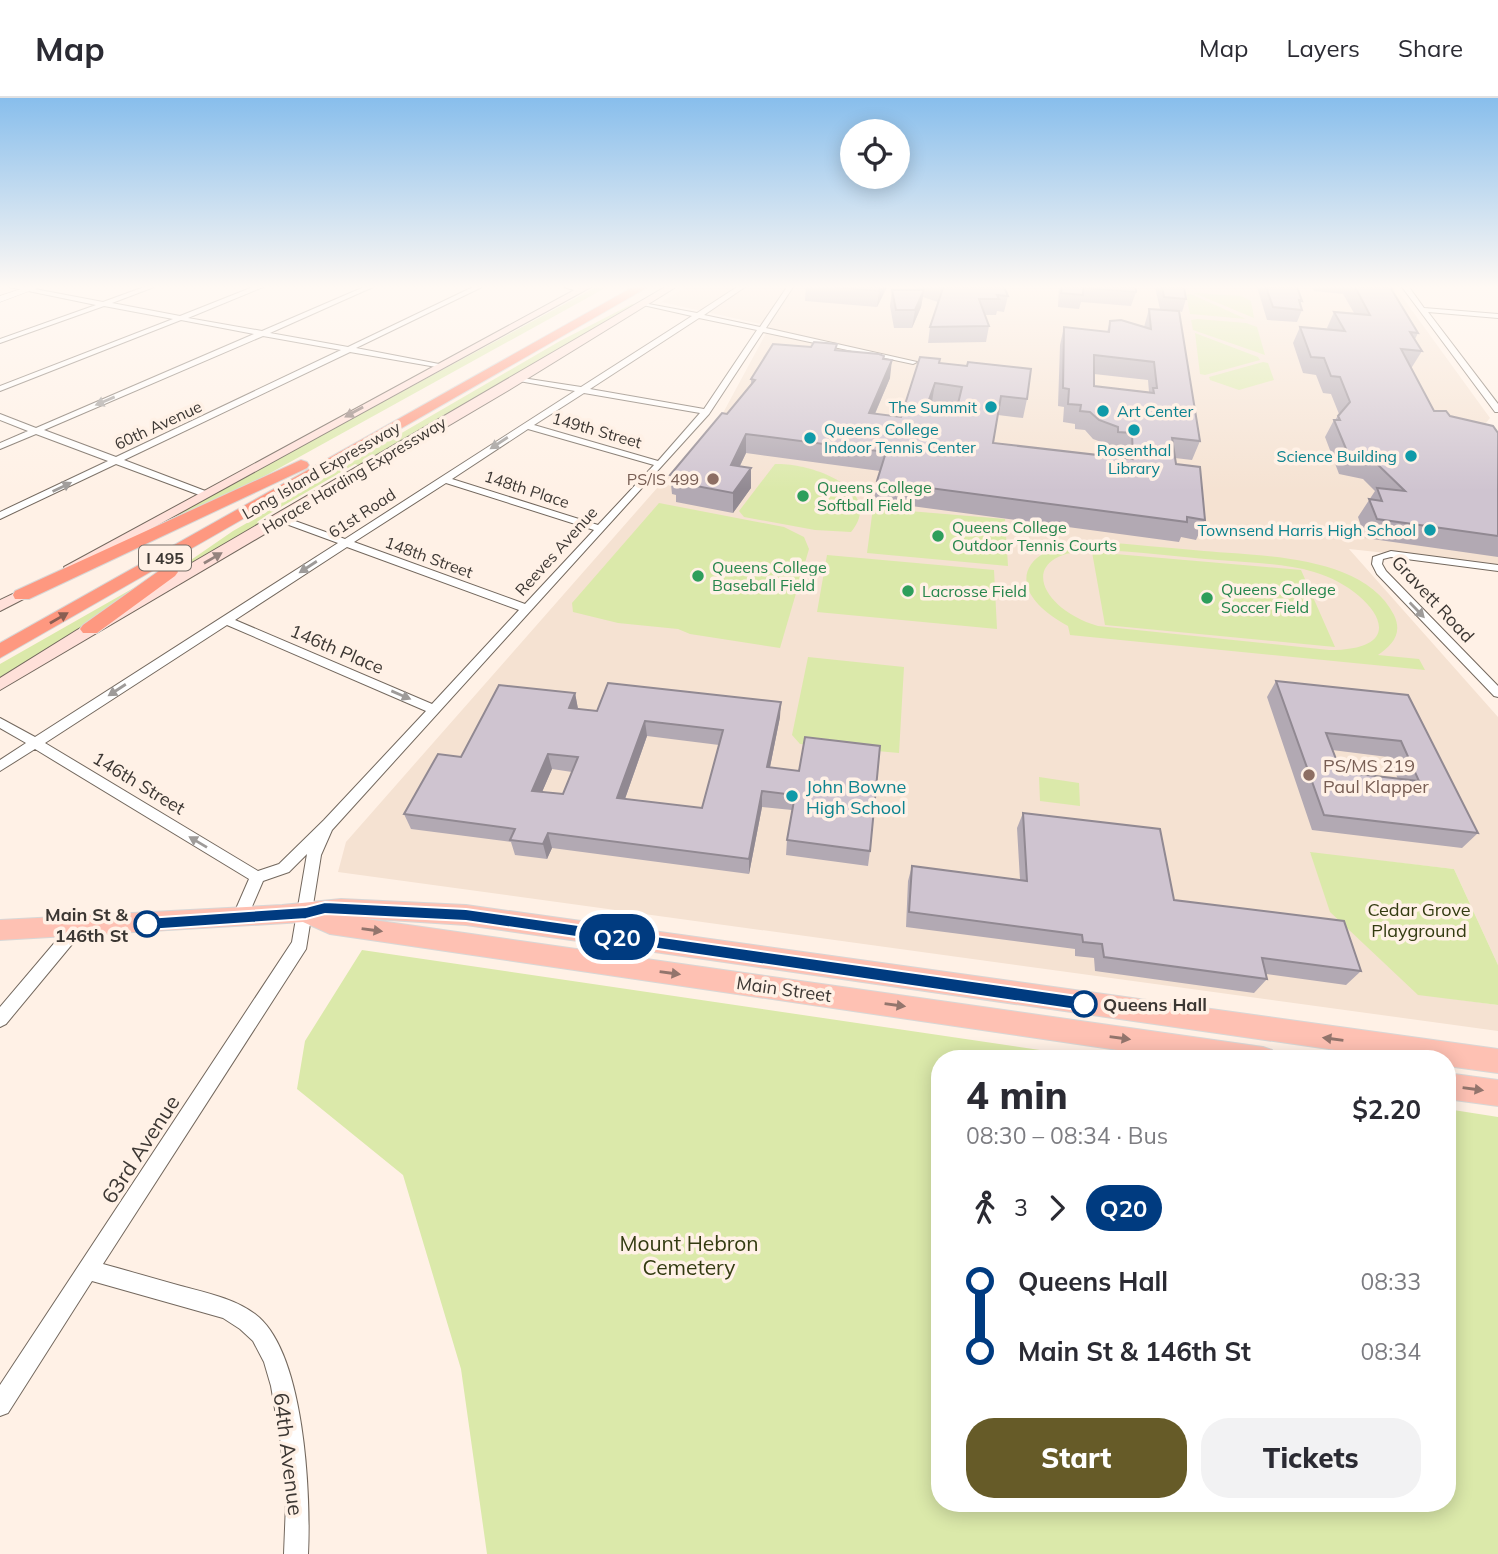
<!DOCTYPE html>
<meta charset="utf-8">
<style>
:root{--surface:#fff;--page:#f2f2f3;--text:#2b2b33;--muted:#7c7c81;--line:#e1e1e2;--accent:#665b28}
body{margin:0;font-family:Mulish,sans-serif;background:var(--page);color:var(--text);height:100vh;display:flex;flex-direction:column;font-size:26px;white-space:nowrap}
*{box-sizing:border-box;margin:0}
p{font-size:23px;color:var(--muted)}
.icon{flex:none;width:38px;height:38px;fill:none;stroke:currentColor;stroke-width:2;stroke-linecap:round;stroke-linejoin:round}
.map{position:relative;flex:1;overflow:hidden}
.sheet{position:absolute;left:931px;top:952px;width:525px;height:462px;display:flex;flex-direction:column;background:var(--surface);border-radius:28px;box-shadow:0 4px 18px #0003}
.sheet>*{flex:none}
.badge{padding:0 14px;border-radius:23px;font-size:24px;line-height:46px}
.fabs{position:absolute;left:840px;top:21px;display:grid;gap:14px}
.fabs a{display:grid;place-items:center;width:70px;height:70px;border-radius:50%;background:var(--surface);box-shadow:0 4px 18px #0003;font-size:35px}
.map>.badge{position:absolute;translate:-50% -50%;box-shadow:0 0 0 4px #fff}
.legs{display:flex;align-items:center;gap:10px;height:77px;padding:0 35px;font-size:23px}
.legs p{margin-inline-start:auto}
.head{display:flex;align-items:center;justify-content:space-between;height:119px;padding:0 35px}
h1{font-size:38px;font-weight:800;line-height:52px}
.primary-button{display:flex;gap:14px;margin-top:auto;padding:14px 35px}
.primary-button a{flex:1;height:80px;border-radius:28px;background:var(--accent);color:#fff;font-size:28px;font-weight:800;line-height:80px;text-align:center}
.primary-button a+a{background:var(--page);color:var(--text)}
ul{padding:0 35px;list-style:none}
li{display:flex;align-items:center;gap:24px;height:70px;font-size:26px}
li i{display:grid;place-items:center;width:10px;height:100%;margin:0 9px;background:currentColor}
li i::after{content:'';width:18px;height:18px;margin:-9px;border:5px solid;border-radius:50%;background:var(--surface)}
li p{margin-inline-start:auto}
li:first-child i{background:linear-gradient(#0000 50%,currentColor 0)}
li:last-child i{background:linear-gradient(currentColor 50%,#0000 0)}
header{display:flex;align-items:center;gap:42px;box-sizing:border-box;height:98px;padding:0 35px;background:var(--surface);border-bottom:2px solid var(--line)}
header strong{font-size:33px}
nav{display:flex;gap:38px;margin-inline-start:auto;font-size:24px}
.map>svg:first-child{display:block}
.built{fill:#f5e2d2}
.green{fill:#dbe9aa;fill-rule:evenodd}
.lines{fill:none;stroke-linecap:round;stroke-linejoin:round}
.minor-casing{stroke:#73685e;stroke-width:2}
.tertiary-casing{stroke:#73685e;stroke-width:1}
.secondary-casing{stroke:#73685e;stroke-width:2}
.primary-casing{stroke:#d8d7d6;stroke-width:2}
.motorway-casing{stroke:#d8d7d6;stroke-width:2}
.minor{fill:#fff;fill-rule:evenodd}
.tertiary{fill:#fff;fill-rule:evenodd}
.secondary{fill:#ffe0d9;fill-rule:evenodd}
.primary{fill:#fec1b3;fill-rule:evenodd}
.motorway{fill:#fe9880;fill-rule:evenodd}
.wall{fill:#b2a9b3;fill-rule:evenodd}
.shaded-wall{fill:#918992}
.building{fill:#cfc4d0;stroke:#918992;stroke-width:2;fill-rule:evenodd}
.oneway{fill:#9e9b99}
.oneway2{fill:#94837e}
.oneway3{fill:#8a5e52}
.oneway4{fill:#93756d}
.line-1{fill:#003b80;stroke:#fff;stroke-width:2}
.culture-dot{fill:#0f9aa8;stroke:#fff1e6;stroke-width:2.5}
.education-dot{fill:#8d6e63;stroke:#fff1e6;stroke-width:2.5}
.leisure-dot{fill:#2e9e5b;stroke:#fff1e6;stroke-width:2.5}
.stop-1-dot{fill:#fff;stroke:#003b80;stroke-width:3.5}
.labels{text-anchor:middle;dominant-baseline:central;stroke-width:7;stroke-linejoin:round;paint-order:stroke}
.far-culture-label{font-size:16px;fill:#0d838f;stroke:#fff1e6;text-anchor:end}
.far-street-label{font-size:16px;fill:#3c3733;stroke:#fff1e6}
.far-education-label{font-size:16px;fill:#785e54;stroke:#fff1e6;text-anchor:end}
.far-leisure-label{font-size:16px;fill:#27864d;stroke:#fff1e6;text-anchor:start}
.shield{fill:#fff1e6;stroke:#766f69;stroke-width:2}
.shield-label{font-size:16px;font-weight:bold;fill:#3c3733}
.street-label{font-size:18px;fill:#3c3733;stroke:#fff1e6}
.education-label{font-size:18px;fill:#785e54;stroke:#fff1e6;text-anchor:start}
.culture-label{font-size:18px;fill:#0d838f;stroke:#fff1e6;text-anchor:start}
.park-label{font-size:18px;fill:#333b11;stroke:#fff1e6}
.stop-label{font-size:18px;font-weight:bold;fill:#3c3733;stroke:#fff1e6;text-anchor:end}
.near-street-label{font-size:21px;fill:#3c3733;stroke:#fff1e6}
.near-park-label{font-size:21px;fill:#333b11;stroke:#fff1e6}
</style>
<header>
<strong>Map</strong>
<nav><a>Map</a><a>Layers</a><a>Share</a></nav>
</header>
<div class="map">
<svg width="1498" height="1456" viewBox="0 0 1498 1456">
<rect width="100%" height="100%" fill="#fff1e6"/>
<path class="built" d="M686 189H1395L1490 320 1485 326 1498 345V467L1349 451 1498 619V867L1454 771 1310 755 1418 896 1498 907V933L338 774 346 744 723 315 770 228 661 204Z"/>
<path class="green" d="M596 189H607L263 379 116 448Z
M1194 195 1241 198 1251 203 1254 220Z
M1186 196H1191L1246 221 1190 216Z
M632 206 636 207 361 368 355 366 267 417 257 424 259 427 193 465 188 464 233 433 560 243Z
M1198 221 1246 225 1257 229 1265 257 1193 232 1191 222Z
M1195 235 1258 259 1260 262 1205 277 1200 276Z
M1263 264 1268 265 1274 282 1239 292 1210 282 1209 279Z
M775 366C808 364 887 390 851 434L815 432 744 419 739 413Z
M659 405 784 429 804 439 809 451 780 550 690 536 678 531 618 525 573 514 572 505Z
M873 410 1005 421 1008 468 867 455Z
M1097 444C1133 446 1168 450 1204 453 1261 458 1364 457 1394 517 1403 536 1392 547 1378 557L1419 561 1425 572 1070 537 1068 528C996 489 1025 443 1097 444ZM1095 452C1136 453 1177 459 1218 462 1250 465 1283 465 1314 474 1368 489 1421 552 1329 552L1098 528C1038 510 1014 454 1095 452Z
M1092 454 1301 472 1335 549 1105 527Z
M827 457 994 472 997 531 817 514Z
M167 471 78 533 0 579V566Z
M808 559 904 569 899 655 800 646 792 637Z
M1039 679 1079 685 1080 708 1040 703Z
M1310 754 1454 771 1498 867V907L1418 897 1330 814Z
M362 852 1101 961H940V1405H1447V1011L1498 1019V1456H487L461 1271 403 1077 297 991 305 943Z"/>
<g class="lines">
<defs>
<path id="minor" d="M9 189H24L103 204 144 189H154L112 205 180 218 253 189H263L188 220 262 233 364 189H373L270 235 348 249 473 189H482L356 250 439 266 443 268 442 270 350 254 124 362 208 394V398H202L116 366 0 421V414L108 363 36 336 0 351V345L28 333 0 322V316L36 330 254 236 181 222 0 293V288L173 221 104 208 0 245V241L96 207ZM263 238 341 252 116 359 44 332Z
M564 189H578L584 192 581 194Z
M737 189H745L704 217 760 229 787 189H793L766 230 917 264 913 266 763 234 709 316 332 732 321 757 306 851 103 1166C129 1173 155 1181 181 1188 207 1195 233 1200 255 1216 305 1253 311 1398 308 1456H284L286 1405 281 1346 271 1288 264 1264 253 1243 240 1231 223 1220 92 1183 8 1315 0 1318V1287L292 844 307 756 289 774 263 783 245 825 240 826 235 825 232 820 249 781 35 651 0 673V662L26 645 0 630V620L35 639 338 445 278 423V419H284L345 441 575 293 519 283H516V279L581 289 692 218 643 207V205L697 215ZM699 220 757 232 704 311 590 291ZM584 295 700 315 658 363 534 327ZM528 331 654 367 598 427 452 381ZM446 385 594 432 525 506 354 444ZM347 449 519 512 432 606 235 522ZM227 527 426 613 324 722 279 766 258 773 45 645Z
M1402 189H1409L1424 210 1498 216V220L1428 214 1498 306V314H1495Z
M1391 453 1498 467V473L1391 459 1383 461 1382 466 1386 473 1498 588V599L1494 598 1377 476 1372 466 1373 459Z
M78 822 83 823 86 828 83 833 6 926 0 929V909L73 823Z"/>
<path id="tertiary" d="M27 189H40L0 204V198Z"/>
<path id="secondary" d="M580 189H591L76 472H66L64 469Z
M665 189H676L509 292 0 592V580L77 532Z
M36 485 43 489 41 492 0 513V502Z"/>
<path id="primary" d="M341 801 466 807 1498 951V975L1447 968V961H1398L466 827 359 820 1263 949 1272 952 1276 961H1179L330 836 303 824 0 842V822L282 807Z
M1447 975 1498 982V1008L1447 1001Z"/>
<path id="motorway" d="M633 189H648L0 560V545Z
M301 362 307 364 309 367 307 370 29 501H15L13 497 15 493Z
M169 468 175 470 178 474 175 478 97 535H83L80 531 83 527 163 470Z"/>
</defs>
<use href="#minor" class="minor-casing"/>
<use href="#tertiary" class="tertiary-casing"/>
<use href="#secondary" class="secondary-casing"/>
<use href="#primary" class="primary-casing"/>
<use href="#motorway" class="motorway-casing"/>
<use href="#minor" class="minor"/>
<use href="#tertiary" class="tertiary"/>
<use href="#secondary" class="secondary"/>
<use href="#primary" class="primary"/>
<use href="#motorway" class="motorway"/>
</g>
<path class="wall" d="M806 189H887L877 209 805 203Z
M915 189H1004L1008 198 1004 214 997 213 996 217H985L989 228 986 244 928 245 930 229 938 204 923 199 921 209 912 230H894L890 208 892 192H916Z
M1059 189H1136V194L1131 208 1081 204 1079 211 1058 209Z
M1155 189H1184L1186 201 1182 214 1179 213 1200 343 1192 362 1175 360 1176 366 1205 422 1196 442 1181 439 1179 444 874 403 877 383 880 373 746 355 740 368 751 370V390L733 415 676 404V397L672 396 670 377 727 316 751 286V281L811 249 837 252 884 261 890 280 875 316 901 319 940 265 1027 301 1023 320 998 317 993 345 1125 360V354L1112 353V348L1093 341 1085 332 1075 331V326L1063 324 1064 309 1058 308 1060 247 1064 229 1107 234 1110 223 1144 229 1149 211H1160ZM1094 276 1148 282 1149 294 1094 288ZM932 304 958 307 956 314 930 310Z
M1257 189H1297L1302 203 1300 206 1302 212 1297 224 1267 222Z
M1312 189H1390L1418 235 1415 241 1422 253 1412 269H1410L1434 313 1498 335V459L1365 440 1358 419 1375 393 1363 381 1339 376 1325 339 1334 322H1335L1339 316 1331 296 1323 295 1316 277 1303 275 1293 245 1300 229 1328 231 1327 230 1334 214 1354 215 1343 196 1314 193Z
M1276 583 1408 597 1478 735 1462 750 1312 732 1267 599ZM1332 652 1388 659 1398 681 1341 674Z
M575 595 578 611 597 613 780 619 770 669 870 753 868 768 786 757 787 742 792 712 762 709 749 776 552 750 547 761 515 757 511 744 411 731 404 716 461 659ZM647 638 719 647 702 710 625 701ZM552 671 572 674 563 696 542 694Z
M1023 715 1174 802 1361 873 1346 887 1266 876 1267 881 1254 895 1095 873 1094 860 1075 858V851L906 829 908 783 912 768 1020 782 1017 730Z"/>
<path class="shaded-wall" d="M881 189H887L877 209 879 193Z
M924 192 921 209 912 230 915 212Z
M892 262 890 280 867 334 869 315Z
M935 285 932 304 923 329 926 310Z
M746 336V355L731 386V367Z
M751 370V390L733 415V395Z
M575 595 578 611 569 610Z
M781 604 780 619 767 684V669Z
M645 623 647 638 620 715 617 700Z
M548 656 552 671 536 708 532 693Z
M762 693V709L749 776V761Z
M548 735 552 750 547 761 543 746Z"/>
<path class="building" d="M832 189H881L879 193Z
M942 189H1004L1008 198 997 197 999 201H979L989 228 930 229 943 190Z
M1062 189H1136V194L1083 190V197L1061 195Z
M1162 189H1184L1186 201 1164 199Z
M1266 189H1297L1302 203 1299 202 1302 212 1273 209Z
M1355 189H1390L1418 235 1410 234 1422 253 1401 251 1434 313H1446L1450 318 1493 328 1498 335V438L1377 421 1369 401 1382 403 1377 390 1405 393 1374 363 1349 358 1334 322H1340L1338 318 1350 304 1340 279 1331 278 1324 260 1311 259 1300 229 1345 233 1334 214 1370 217Z
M892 192H924L915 212H896Z
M1149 211 1179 213 1200 343 1172 340 1176 366 1200 369 1205 422 1187 419V424L877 383 886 354 746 336 731 367 751 370 733 395 675 384 677 378 670 377 722 315 727 316 755 282 751 281 773 246 811 249 814 244 837 246 835 252 879 256 884 258 883 261 892 262 869 315 901 319 920 259 940 261 939 265 967 268 968 264 1031 271 1027 301 1001 298 993 345 1133 361 1132 335 1118 334V329L1099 322 1090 314 1080 313 1081 307 1068 306 1069 291 1063 290 1064 229 1109 234 1110 223 1121 222 1151 231ZM1094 257 1154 264 1157 290H1153L1154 295 1094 288ZM935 285 962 289 956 314 926 310Z
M1276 583 1408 597 1478 735 1324 717ZM1326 635 1401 643 1419 683 1341 674Z
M608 585 781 604 767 669 799 673 805 639 880 648 870 753 787 742 795 697 762 693 749 761 548 735 543 746 510 742 515 731 404 716 438 656 461 659 499 587 575 595 569 610 597 613ZM645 623 723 632 702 710 617 700ZM548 656 578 659 563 696 532 693Z
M1023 715 1160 731 1174 802 1344 823 1361 873 1262 860 1267 881 1104 859 1102 846 1083 844 1082 837 909 814 912 768 1027 783Z"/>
<defs><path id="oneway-solid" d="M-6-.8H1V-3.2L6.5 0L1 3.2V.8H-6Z" transform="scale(1.75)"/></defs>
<g class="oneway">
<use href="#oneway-solid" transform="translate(105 303) rotate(157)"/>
<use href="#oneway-solid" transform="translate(499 345) rotate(147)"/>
<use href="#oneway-solid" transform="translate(62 389) rotate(-26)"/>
<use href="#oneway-solid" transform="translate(308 469) rotate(147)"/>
<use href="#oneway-solid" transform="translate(1417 512) rotate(46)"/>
<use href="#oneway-solid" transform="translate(117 592) rotate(147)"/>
<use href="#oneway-solid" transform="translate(401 597) rotate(23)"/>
<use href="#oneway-solid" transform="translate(198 744) rotate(-149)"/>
</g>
<g class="oneway2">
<use href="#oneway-solid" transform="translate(354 314) rotate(151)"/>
<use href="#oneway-solid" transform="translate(213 460) rotate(-30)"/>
</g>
<use class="oneway3" href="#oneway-solid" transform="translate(59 520) rotate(-30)"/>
<g class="oneway4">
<use href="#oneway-solid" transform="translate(372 832) rotate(8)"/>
<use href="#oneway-solid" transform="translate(670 875) rotate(8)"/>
<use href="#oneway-solid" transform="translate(895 907) rotate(8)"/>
<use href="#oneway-solid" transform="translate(1120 940) rotate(8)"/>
<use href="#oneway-solid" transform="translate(1333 941) rotate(-172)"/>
<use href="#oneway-solid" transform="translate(1473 991) rotate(8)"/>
</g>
<linearGradient id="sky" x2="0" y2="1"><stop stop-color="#88beec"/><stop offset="0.48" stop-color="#fff9f4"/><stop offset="1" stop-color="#fff9f4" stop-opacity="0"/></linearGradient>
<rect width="1498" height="393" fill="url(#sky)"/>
<path class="line-1" d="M325 804 466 811 1084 899 1090 901 1092 906 1090 911 1084 913 466 823 325 816 306 821 147 832 140 826 147 820 306 809Z"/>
<g class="culture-dot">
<circle cx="991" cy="309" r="7"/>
<circle cx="1103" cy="313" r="7"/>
<circle cx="1134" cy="332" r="7"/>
<circle cx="810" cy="340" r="7"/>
<circle cx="1411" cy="358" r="7"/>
<circle cx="1430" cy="432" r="7"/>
<circle cx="792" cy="698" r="7"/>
</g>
<g class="education-dot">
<circle cx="713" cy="381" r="7"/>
<circle cx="1309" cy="677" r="7"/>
</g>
<g class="leisure-dot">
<circle cx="803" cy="398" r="7"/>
<circle cx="938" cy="438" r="7"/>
<circle cx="698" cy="478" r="7"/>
<circle cx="908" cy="493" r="7"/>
<circle cx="1207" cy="500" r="7"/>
</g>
<g class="stop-1-dot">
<circle cx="147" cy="826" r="12"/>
<circle cx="1084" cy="906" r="12"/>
</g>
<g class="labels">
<g class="far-culture-label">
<text x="977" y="309">The Summit</text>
<text x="1117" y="313" text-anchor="start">Art Center</text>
<text x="824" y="331" text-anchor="start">Queens College<tspan x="824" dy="18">Indoor Tennis Center</tspan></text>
<text x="1134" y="352" text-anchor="middle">Rosenthal<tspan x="1134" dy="18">Library</tspan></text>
<text x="1397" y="358">Science Building</text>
<text x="1416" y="432">Townsend Harris High School</text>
</g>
<g class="far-street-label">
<text transform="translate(158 327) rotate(-25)">60th Avenue</text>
<text transform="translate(597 332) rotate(16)">149th Street</text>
<text transform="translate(321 372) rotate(-30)">Long Island Expressway</text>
<text transform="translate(354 377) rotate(-31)">Horace Harding Expressway</text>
<text transform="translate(527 391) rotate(18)">148th Place</text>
<text transform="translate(362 415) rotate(-33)">61st Road</text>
<text transform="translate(556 453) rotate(-48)">Reeves Avenue</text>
<text transform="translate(429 459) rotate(20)">148th Street</text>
</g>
<g class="far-education-label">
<text x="699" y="381">PS/IS 499</text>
</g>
<g class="far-leisure-label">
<text x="817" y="389">Queens College<tspan x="817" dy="18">Softball Field</tspan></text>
<text x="952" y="429">Queens College<tspan x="952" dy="18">Outdoor Tennis Courts</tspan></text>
<text x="712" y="469">Queens College<tspan x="712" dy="18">Baseball Field</tspan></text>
<text x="1221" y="491">Queens College<tspan x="1221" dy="18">Soccer Field</tspan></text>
<text x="922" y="493">Lacrosse Field</text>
</g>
<rect class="shield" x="139" y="447.5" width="52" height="25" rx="5"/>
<g class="shield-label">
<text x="165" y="460">I 495</text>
</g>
<g class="street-label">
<text transform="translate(1433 501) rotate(47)">Gravett Road</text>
<text transform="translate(337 551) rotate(23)">146th Place</text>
<text transform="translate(139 685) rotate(31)">146th Street</text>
<text transform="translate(784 891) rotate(8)">Main Street</text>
</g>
<g class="education-label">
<text x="1323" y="667">PS/MS 219<tspan x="1323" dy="21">Paul Klapper</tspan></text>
</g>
<g class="culture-label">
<text x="806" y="688">John Bowne<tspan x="806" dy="21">High School</tspan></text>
</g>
<g class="park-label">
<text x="1419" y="811">Cedar Grove<tspan x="1419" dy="21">Playground</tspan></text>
</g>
<g class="stop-label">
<text x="128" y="816">Main St &amp;<tspan x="128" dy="21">146th St</tspan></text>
<text x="1103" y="906" text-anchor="start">Queens Hall</text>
</g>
<g class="near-street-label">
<text transform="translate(140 1051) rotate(-57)">63rd Avenue</text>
<text transform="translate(289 1356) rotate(83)">64th Avenue</text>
</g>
<g class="near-park-label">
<text x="689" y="1145">Mount Hebron<tspan x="689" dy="24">Cemetery</tspan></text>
</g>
</g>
</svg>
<div class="fabs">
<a><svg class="icon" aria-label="locate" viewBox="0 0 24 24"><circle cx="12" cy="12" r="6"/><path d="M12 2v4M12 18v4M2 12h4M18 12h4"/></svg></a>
</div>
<b class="badge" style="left:617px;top:839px;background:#003b80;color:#fff">Q20</b>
<section class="sheet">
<div class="head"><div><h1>4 min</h1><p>08:30 – 08:34 · Bus</p></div><b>$2.20</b></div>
<div class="legs"><svg class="icon" aria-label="walk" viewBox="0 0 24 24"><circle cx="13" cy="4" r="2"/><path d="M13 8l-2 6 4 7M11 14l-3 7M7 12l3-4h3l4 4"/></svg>3<svg class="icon" aria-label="forward" viewBox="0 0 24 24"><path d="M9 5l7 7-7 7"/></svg><b class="badge" style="background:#003b80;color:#fff">Q20</b></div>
<ul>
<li><i style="color:#003b80"></i><b>Queens Hall</b><p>08:33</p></li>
<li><i style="color:#003b80"></i><b>Main St &amp; 146th St</b><p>08:34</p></li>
</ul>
<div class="primary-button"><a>Start</a><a>Tickets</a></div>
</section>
</div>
